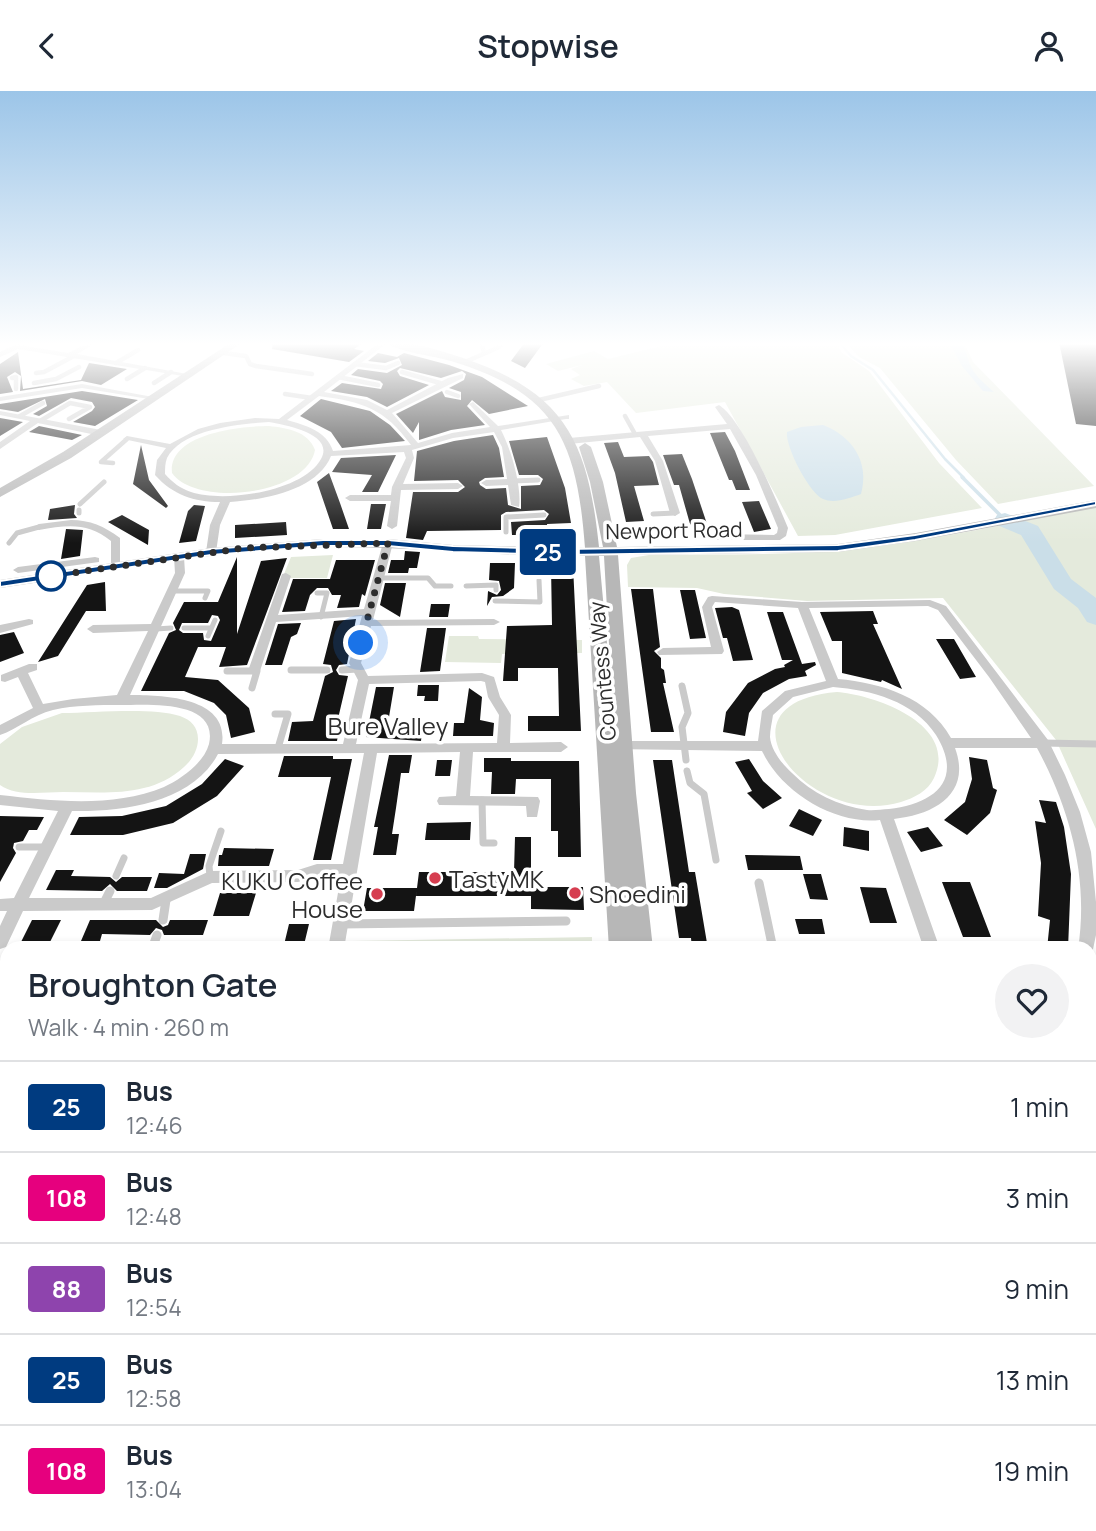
<!DOCTYPE html>
<meta charset="utf-8">
<style>
:root{--surface:#fff;--page:#f2f2f3;--text:#1f2937;--muted:#747a83;--line:#e0e1e3}
body{margin:0;font-family:Manrope,sans-serif;background:var(--page);color:var(--text);height:100vh;display:flex;flex-direction:column;font-size:26px;white-space:nowrap}
*{box-sizing:border-box;margin:0}
p{font-size:23px;color:var(--muted)}
.icon{flex:none;width:38px;height:38px;fill:none;stroke:currentColor;stroke-width:2;stroke-linecap:round;stroke-linejoin:round}
.map{position:relative;flex:1;overflow:hidden}
.side{position:absolute;left:0px;top:850px;width:1097px;height:590px;display:flex;flex-direction:column;background:var(--surface);border-radius:21px 21px 0 0;box-shadow:0 4px 10px #0003}
.side>*{flex:none}
.badge{padding:0 14px;border-radius:5px;font-size:24px;line-height:46px}
.you{position:absolute;width:35px;height:35px;margin:-18px;border:5px solid #fff;border-radius:50%;background:#1a73e8;box-shadow:0 0 0 10px #1a73e833}
.map>.badge{position:absolute;translate:-50% -50%;box-shadow:0 0 0 4px #fff}
.round{display:grid;place-items:center;flex:none;width:74px;height:74px;border-radius:37px;background:var(--page)}
.overview{display:flex;align-items:center;justify-content:space-between;height:119px;padding:0 28px}
h1{font-size:33px;font-weight:600;line-height:52px}
ul{padding:0;list-style:none}
li{display:flex;align-items:center;gap:21px;height:91px;padding:0 28px;border-top:2px solid var(--line)}
li div{flex:1}
li b{display:block;font-size:26px}
li em{font-style:normal}
li .badge{min-width:77px;font-weight:700;text-align:center}
header{display:flex;justify-content:space-between;align-items:center;height:91px;padding:0 28px;background:var(--surface);font-size:32px;font-weight:600}
.map>svg:first-child{display:block}
.green{fill:#e4eadc}
.water{fill:#cadee8}
.lines{fill:none;stroke-linecap:round;stroke-linejoin:round}
.stream-far1{stroke:#cadee8;stroke-width:2.5}
.stream{stroke:#cadee8;stroke-width:3.5}
.river{fill:#cadee8;fill-rule:evenodd}
.building{fill:#141414;fill-rule:evenodd}
.lane-far4{stroke:#cacaca;stroke-width:4.5}
.lane-far3{stroke:#cacaca;stroke-width:5}
.lane-far2{stroke:#cacaca;stroke-width:7}
.lane-far1{stroke:#cacaca;stroke-width:9}
.lane{stroke:#cacaca;stroke-width:10}
.street{fill:#cacaca;fill-rule:evenodd}
.secondary{fill:#b7b7b7;fill-rule:evenodd}
.line{fill:#003b80;stroke:#fff;stroke-width:2}
.walk{stroke:#2d2d2d;stroke-width:7;stroke-dasharray:0 12.6}
.stop-dot{fill:#fff;stroke:#003b80;stroke-width:3.5}
.poi-dot{fill:#d63e50;stroke:#fff;stroke-width:2.5}
.labels{text-anchor:middle;dominant-baseline:central;stroke-width:7;stroke-linejoin:round;paint-order:stroke}
.far-street-label{font-size:21px;fill:#2d2d2d;stroke:#fff}
.street-label{font-size:24px;fill:#2d2d2d;stroke:#fff}
.poi-label{font-size:24px;fill:#2d2d2d;stroke:#fff;text-anchor:start}
</style>
<header><svg class="icon" aria-label="back" viewBox="0 0 24 24"><path d="M15 5l-7 7 7 7"/></svg>Stopwise<svg class="icon" aria-label="person" viewBox="0 0 24 24"><circle cx="12" cy="8" r="4"/><path d="M4 21q1-7 8-7t8 7"/></svg></header>
<div class="map">
<svg width="1096" height="1440" viewBox="0 0 1096 1440">
<rect width="100%" height="100%" fill="#fff"/>
<path class="green" d="M678 251H837L841 261 869 280 939 372 982 417 835 444 798 445 725 311 636 322 607 291 584 295 571 288 580 284 571 278 582 274 558 280 546 273 594 260 608 268Z
M845 251H964L973 271 1094 395 998 413 956 369 880 277 859 266Z
M269 335C287 337 308 340 315 359 307 404 197 417 172 382 168 342 242 335 269 335Z
M1096 416V738L1056 649 943 507 807 510 724 503 697 497 628 496 627 474 631 467 649 464C720 463 792 465 863 457 942 448 1018 430 1096 416Z
M333 464 327 487H289L284 483 291 466Z
M449 545H478L479 548 582 549V562L502 563 501 572 445 571Z
M837 601C875 604 959 633 934 687 928 700 914 707 901 711 809 739 707 612 837 601Z
M62 622C94 622 151 616 180 625 191 629 198 636 198 648 198 659 192 669 184 676 150 707 106 701 63 701 43 701 17 706 0 694V653L22 636Z
M592 846V858L350 857 351 850Z
M1096 906V1440H1068L1074 1433H1090C1090 1398 1095 1364 1096 1328 1096 1310 1092 1291 1090 1273V913Z"/>
<path class="water" d="M949 251H963C971 279 971 281 994 301L983 300 962 275Z
M823 334C852 345 870 371 861 403 850 407 834 413 823 408 809 402 785 355 787 341L801 336Z"/>
<g class="lines">
<path class="stream-far1" d="M839 251 851 265 873 279 945 368 964 387"/>
<path class="stream" d="M962 386 1005 429"/>
<path class="river" d="M1005 422 1038 435 1071 488 1096 507V534L1087 531 1078 517 1054 498 1021 444 997 434 994 429 997 424Z"/>
</g>
<path class="building" d="M273 251H364L354 258 364 260 349 271 272 258Z
M525 251H544L525 277 511 270Z
M1059 251H1096V335L1076 333Z
M18 261 23 298 81 289 89 272 127 278 101 294 82 290 20 300 21 285 15 281 7 286 13 301 0 303V273Z
M378 262 397 266 404 262 449 274 482 286 528 315 489 323 472 309 467 315 485 334 451 339 419 349V331L413 342 396 323 442 300 445 306 461 309V301L449 297 464 289 466 283 462 280 441 287 400 277 397 280 400 285 429 294 387 316 367 306 331 300 342 292 381 298 383 293 380 290 351 284 358 278 387 282 402 274 399 267 385 272 368 270Z
M82 300 138 309 95 335 73 331 92 320 95 316 92 311 71 307 39 325 33 323 47 315 45 308 18 321 0 318V313Z
M321 308 370 320 390 334 405 350 342 357 331 341 300 325Z
M0 327 23 331 0 345Z
M39 335 82 344 72 349 29 341Z
M725 341 735 360 750 399H736L732 389H729L710 342Z
M493 344 499 357 504 386 485 387 479 391 480 394 486 398 506 397 508 414 521 418V395L540 394 543 388 538 384H519L509 350 547 346 565 397 571 432 547 433 548 444H512L511 431 545 429 549 423 544 419 506 421 501 424V439L427 440 423 449 406 447 413 401H458L465 396 458 389 414 390 417 360 454 350Z
M618 351 624 366 649 365 653 371 659 394 634 395 644 430 626 431 615 382 604 352Z
M141 354 149 389 168 415 166 417 133 393Z
M682 363 692 388 709 439 692 440 679 394H674L663 364Z
M396 364 378 401H362L372 384 332 381 341 367Z
M329 382 340 412 349 438H333L317 391Z
M759 410 771 438 754 441 742 411Z
M371 413H386L381 438H367Z
M75 414 74 423 77 427 48 429 50 418Z
M194 414 205 415 196 450 179 452 188 420Z
M122 424 149 439 148 454 108 431Z
M286 431 287 444 235 447V434Z
M66 438 83 439 80 465 61 468Z
M405 460 420 461 417 477H409L408 482H388L391 469H404Z
M237 466V543L261 470 287 467 247 574 219 576 226 556H198L185 586 218 589 249 617 255 641 231 647 226 624 214 612 184 600H141L169 542 176 539 173 532 184 511H218ZM212 524 218 525 220 529 211 550 204 549 203 542H183L179 539 182 532H208Z
M336 469H375L365 505 362 503 359 516 337 517 341 504H332L328 497H317L310 504 305 520 282 521 293 488H330Z
M490 472H515L514 497 503 505 492 506 487 515 488 500 497 504 501 499 499 490 489 489Z
M551 475H573L581 640H528V625H559L558 577H518V590H503L507 535 552 534Z
M105 491 106 520H86L58 565 38 571 87 494Z
M385 492H406L400 526 380 514Z
M631 498H653L660 556 654 560 661 567V577L664 579 666 592H663L674 641H651Z
M680 499H695L706 547 690 548Z
M431 513H450L448 526H429Z
M732 516 739 519 753 569 733 570 727 547H723L715 517Z
M873 520 878 533H873L902 598 882 589 881 591 842 582V550H832L820 521Z
M767 521H783L802 573 815 571 816 574 805 580 807 585 789 588 763 602 749 622 745 645 723 641 726 621 748 592 775 578 785 576 784 574 793 569H782Z
M356 528 347 573 339 574 336 579 339 584 348 585 337 632H340L337 650H288L292 631 313 630 325 585 333 581 331 574 323 573 334 530Z
M301 532 297 543 291 546 282 574H265L278 533Z
M427 537H446L440 580 420 581Z
M14 541 24 562 0 571V544Z
M936 548H954L976 586 960 588Z
M418 594H439L438 610H424L425 605H417Z
M376 596H394L388 632H423L421 650 366 646Z
M469 597 482 606 480 629 494 632 493 645H453L454 632H464Z
M389 664H412L409 682H401L396 717 392 743H399L396 764H373L378 736H374Z
M284 665H333V668H352L331 769H313L331 686H278Z
M969 666 987 669 993 697 997 699 990 722 967 744 944 729 965 711 972 688Z
M484 667H511V670H579L581 766H558V740H551V688H516L515 703H491L492 681H484Z
M225 668 244 675 217 705 173 732 123 744H70L79 726 122 725 166 715 202 693Z
M749 668 763 690 782 707 763 718 747 702 752 700 735 671Z
M437 669H452L450 685H435Z
M653 669H672L689 781H695L708 858H692L691 847H679Z
M1039 709 1056 711 1064 736 1071 783 1068 858H1047L1050 829 1038 825 1041 772 1035 730 1046 732Z
M799 718 822 729 813 745 789 735Z
M0 725 44 726 37 739H29L23 750 14 752 13 757 16 762 0 791Z
M471 731 470 749H425L427 732Z
M844 736 869 740V760L843 755Z
M928 736 943 755 921 761 907 741Z
M515 746H531V805H416L419 781H514Z
M224 757 274 758 269 775H218L219 764H222Z
M190 763H206L203 778 167 797H154L159 782 184 783Z
M745 764 800 765 803 779H748Z
M56 779H74L71 785 110 786 116 791 122 786H152L147 800H117L110 793 102 800 46 799Z
M803 783H821L828 809 810 808Z
M942 791H970L991 846H963Z
M531 796H583L584 819 531 818Z
M860 796 886 797 897 832H870Z
M367 797H417L414 820H363Z
M220 802H256L249 825H213Z
M795 828H822L825 843H799Z
M32 829H61L50 851H21Z
M90 829H156L163 836 168 834 170 829H208L203 844H164L162 839 156 837 150 844 102 843 100 850H81Z
M289 833H309L303 858H283Z"/>
<g class="lines">
<path class="lane-far4" d="M481 251 484 262
M224 262 246 265 250 273 256 275 312 283
M465 271 497 257 504 251
M116 272 138 259
M355 273 386 277 398 272
M402 281 440 292
M36 282 44 281 74 265
M338 286 378 294
M12 287 16 286V298
M127 288 145 277
M34 292 56 288 79 276
M154 292 171 281
M447 301 458 305
M285 303 312 307
M539 309 599 295
M20 325 43 312
M625 325 635 343
M40 330 70 312 90 316 69 328
M113 372 101 371 127 348"/>
<path class="lane-far3" d="M513 390 538 389
M80 413 104 391
M79 419V422
M653 423 675 422
M506 441V426L544 424
M9 452 17 442 39 436
M380 487H428L435 495H451
M466 495 496 494V499
M172 500H208L205 507
M317 502H327L321 526
M495 510 540 511 539 489
M184 537H211
M156 538 171 537
M208 545 215 529"/>
<path class="lane-far2" d="M291 579H327
M342 579 357 578
M227 580H257L252 597
M682 595 688 622 682 636 686 669
M275 623H288L278 657
M1043 652 1096 653
M687 680 690 692 704 703 716 769
M482 709 483 752H494
M19 756H47
M116 785 124 767
M210 785 209 775 221 740"/>
<path class="lane-far1" d="M759 792 773 858
M104 812 110 800
M163 829 166 809
M342 833 566 830
M152 858 157 844"/>
<path class="lane" d="M426 1433V1440
M534 1433V1440"/>
<path class="street" d="M21 251H27L25 255 68 262 90 251H98L77 263 193 284 189 286 18 258 0 266V261Z
M380 251H388L324 301 367 309 387 319 448 287 463 283V287L392 322 418 352 452 342 490 336 469 313 473 311 498 335 569 324V328H566L501 339C511 358 522 396 519 416L511 414 508 394 486 395 481 392 486 389 507 388 502 356 494 341 453 347 412 359 414 367 403 393 458 392 463 395 458 398 401 399 397 435 392 438 387 435 391 410H350L345 407 350 404H391L392 396 406 367 404 361 331 365C317 400 262 409 230 411L220 434 216 461 211 464 206 461 210 434 220 411C194 411 173 404 155 384L157 369 166 357 123 348 127 345 170 353 198 338 220 332 255 327 279 328ZM319 305C363 311 384 317 411 354L333 360C327 340 305 334 287 329ZM269 331C286 334 335 343 321 368 303 401 223 412 191 401 180 397 173 392 165 383 165 378 165 372 167 367 182 338 240 333 269 331Z
M82 293 153 306 149 308 82 297 0 310V306Z
M719 314C743 329 776 408 788 437L786 445 780 449H714L709 446 714 443 774 444 777 442 778 437 756 384 730 338 648 345 663 370 680 422 675 425 670 422 655 370 640 346 569 353 565 350 569 347 727 333 715 316Z
M0 320 101 339 105 342 101 345 38 332 0 358V351L30 330 0 324Z
M71 429C90 429 104 435 120 447V478L116 479 111 476V450C88 431 67 434 39 439L34 436 39 433Z
M388 449 393 452 373 529 494 528 500 531 494 534 371 535 361 572 368 585 482 582 494 586 500 606 511 624 510 652 561 651 568 656 561 661H473L470 705 538 706 540 710 537 726H527L526 715 439 714 437 710 439 706 456 705 460 661 377 662 344 858H328L341 785H317L298 791 212 792 152 819 23 820 6 856 0 858V835L7 820H0V808L14 807 58 720 0 714V704C53 710 113 717 164 696 181 688 204 672 209 653 219 608 147 614 121 614 99 614 75 614 53 619 32 624 18 638 0 644V634L33 617 18 586 5 591 1 590V584L29 573H37V579L28 582 43 613 73 608 117 604 148 540 93 542 87 538 93 534 151 533 175 482 174 466 179 463 184 466 185 482 130 604C163 604 229 606 222 653H343L358 589 349 572 362 525 276 531 260 580 254 584 248 580 282 483 286 482 291 485 278 524 364 518 383 452ZM481 590 485 591 488 606 499 624 497 652 356 653 369 593ZM364 662 343 773H317L298 779 210 780 151 807H29L72 720C123 721 192 712 218 663Z
M95 466 99 467V471L18 482 13 479 18 476Z
M712 505 802 511 930 509 946 515 1048 649 1065 684 1080 721 1091 761 1096 811V844L1092 863 1090 858H1078C1089 787 1070 718 1037 657H955C972 703 934 724 894 728L940 858H924L880 729C835 734 781 701 762 660L610 658 608 655 610 652 615 650H758L762 620 785 600 826 590 798 517 715 511 712 516 724 560 722 563 659 564 657 561 663 557 711 556 702 516 708 506ZM928 515 938 519 989 586 1031 647H951C928 606 882 592 838 588L809 517ZM833 596C871 599 914 610 936 644 965 691 932 713 889 718 882 718 874 720 867 719 838 715 812 702 792 682 782 673 771 659 770 646 770 639 772 631 773 624L793 606Z
M29 528 33 529V533L0 542V534Z
M0 939H7V955H0Z
M0 1241H7V1263H0Z
M218 1433H242L240 1440H216Z
M883 1433H907V1440H883Z
M1000 1433H1032L1029 1440H998Z"/>
<path class="secondary" d="M232 251H243L71 367 0 406V397L63 361Z
M384 251C409 249 439 259 463 267 567 302 588 352 599 456H603L590 391 579 356 585 352 591 356 603 391 617 456 838 453 916 442 1096 409V417L916 450 838 461 618 464 636 702 653 858H609L585 465C499 466 412 455 326 456 217 458 108 481 0 497V489L211 457 323 448H388L453 454 585 457C577 351 557 302 451 270 431 264 401 262 384 251ZM599 465H604L612 606Z
M657 1433H712V1440H658Z"/>
</g>
<linearGradient id="sky" x2="0" y2="1"><stop stop-color="#9cc5e8"/><stop offset="0.56" stop-color="#fff"/><stop offset="1" stop-color="#fff" stop-opacity="0"/></linearGradient>
<rect width="1096" height="452" fill="url(#sky)"/>
<path class="line" d="M1096 410V414L915 449 838 460 565 464 453 461 388 455H323L211 464 0 496V490L211 458 323 449H388L453 455 565 458 838 454 915 444Z"/>
<g class="lines">
<path class="walk" d="M51 485 244 457 388 452 361 552"/>
</g>
<circle class="stop-dot" cx="51" cy="485" r="14"/>
<g class="poi-dot">
<circle cx="435" cy="787" r="7"/>
<circle cx="575" cy="802" r="7"/>
<circle cx="377" cy="803" r="7"/>
</g>
<g class="labels">
<g class="far-street-label">
<text transform="translate(674 439) rotate(-1)">Newport Road</text>
<text transform="translate(602 580) rotate(-95)">Countess Way</text>
</g>
<g class="street-label">
<text x="388" y="634">Bure Valley</text>
</g>
<g class="poi-label">
<text x="449" y="787">TastyMK</text>
<text x="363" y="789" text-anchor="end">KUKU Coffee<tspan x="363" dy="28">House</tspan></text>
<text x="589" y="802">Shoedini</text>
</g>
</g>
</svg>
<div class="you" style="left:361px;top:552px"></div>
<b class="badge" style="left:548px;top:461px;background:#003b80;color:#fff">25</b>
<section class="side">
<div class="overview"><div><h1>Broughton Gate</h1><p>Walk · 4 min · 260 m</p></div><a class="round"><svg class="icon" aria-label="heart" viewBox="0 0 24 24"><path d="M12 20l-8-8c-3-5 5-10 8-4 3-6 11-1 8 4z"/></svg></a></div>
<ul>
<li><span class="badge" style="background:#003b80;color:#fff">25</span><div><b>Bus</b><p>12:46</p></div><em>1 min</em></li>
<li><span class="badge" style="background:#e6007e;color:#fff">108</span><div><b>Bus</b><p>12:48</p></div><em>3 min</em></li>
<li><span class="badge" style="background:#8e44ad;color:#fff">88</span><div><b>Bus</b><p>12:54</p></div><em>9 min</em></li>
<li><span class="badge" style="background:#003b80;color:#fff">25</span><div><b>Bus</b><p>12:58</p></div><em>13 min</em></li>
<li><span class="badge" style="background:#e6007e;color:#fff">108</span><div><b>Bus</b><p>13:04</p></div><em>19 min</em></li>
</ul>
</section>
</div>
